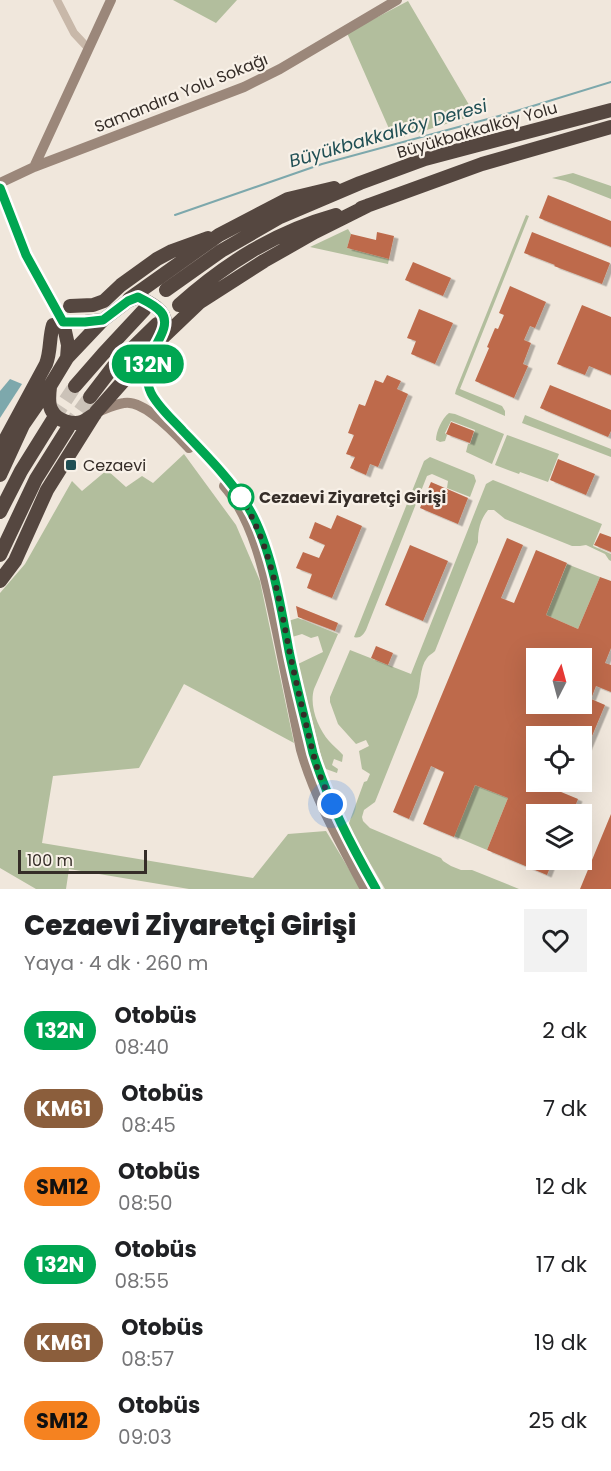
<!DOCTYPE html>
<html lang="tr">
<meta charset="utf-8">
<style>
:root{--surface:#fff;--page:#f2f2f2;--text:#202124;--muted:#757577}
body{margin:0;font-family:Poppins,sans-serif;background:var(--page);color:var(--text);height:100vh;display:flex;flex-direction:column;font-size:22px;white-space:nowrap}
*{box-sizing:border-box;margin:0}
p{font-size:20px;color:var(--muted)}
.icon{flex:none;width:33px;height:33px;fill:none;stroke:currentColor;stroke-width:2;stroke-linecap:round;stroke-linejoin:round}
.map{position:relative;height:889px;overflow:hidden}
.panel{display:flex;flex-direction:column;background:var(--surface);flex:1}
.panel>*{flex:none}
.badge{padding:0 12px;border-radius:20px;font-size:21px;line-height:39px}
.needle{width:39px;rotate:6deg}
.buttons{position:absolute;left:526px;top:648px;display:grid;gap:12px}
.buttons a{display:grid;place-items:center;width:66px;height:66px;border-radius:0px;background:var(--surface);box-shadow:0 6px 24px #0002;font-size:30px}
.scale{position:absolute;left:18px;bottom:15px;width:129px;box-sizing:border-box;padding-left:6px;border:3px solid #352d28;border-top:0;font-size:16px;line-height:21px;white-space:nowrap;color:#352d28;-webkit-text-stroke:4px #f8f1e8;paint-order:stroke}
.you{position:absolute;width:30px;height:30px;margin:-15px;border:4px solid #fff;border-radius:50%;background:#1a73e8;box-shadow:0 0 0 9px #1a73e833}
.map>.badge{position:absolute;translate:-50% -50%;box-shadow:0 0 0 3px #fff}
.round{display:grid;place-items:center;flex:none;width:63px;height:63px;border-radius:0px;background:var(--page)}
.head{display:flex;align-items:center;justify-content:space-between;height:102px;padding:0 24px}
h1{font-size:28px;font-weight:800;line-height:45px}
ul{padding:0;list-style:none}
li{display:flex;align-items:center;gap:18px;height:78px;padding:0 24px}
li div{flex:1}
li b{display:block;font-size:22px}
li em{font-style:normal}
li .badge{min-width:66px;font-weight:700;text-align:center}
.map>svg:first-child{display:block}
.green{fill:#b2be9d}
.water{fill:#7da8ac}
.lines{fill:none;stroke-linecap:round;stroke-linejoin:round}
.stream{stroke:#7da8ac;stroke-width:2}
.building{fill:#be6b4c;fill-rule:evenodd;filter:url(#shadow)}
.highway-tunnel{stroke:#cbc2b8;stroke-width:14;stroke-dasharray:14 7;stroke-linecap:butt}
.street{stroke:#c8b8a9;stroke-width:8}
.secondary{stroke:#9b877a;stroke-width:10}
.highway{stroke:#554740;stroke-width:14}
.line-casing{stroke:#fff;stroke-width:14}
.line{stroke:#00a651;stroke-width:9}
.walk{stroke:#352d28;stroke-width:6;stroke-dasharray:0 10.8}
.poi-dot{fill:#204f54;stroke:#f8f1e8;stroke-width:2}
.stop-dot{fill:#fff;stroke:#00a651;stroke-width:3}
.labels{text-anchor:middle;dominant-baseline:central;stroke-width:4.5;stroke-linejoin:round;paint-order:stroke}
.street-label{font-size:16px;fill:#352d28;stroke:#f8f1e8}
.poi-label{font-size:16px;fill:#352d28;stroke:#f8f1e8;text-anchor:start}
.stop-label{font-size:16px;font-weight:bold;fill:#352d28;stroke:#f8f1e8;text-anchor:start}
.water-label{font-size:18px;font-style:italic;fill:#204f54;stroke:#f8f1e8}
</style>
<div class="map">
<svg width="611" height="889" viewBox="0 0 611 889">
<defs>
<filter id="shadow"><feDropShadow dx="4.5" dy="2.5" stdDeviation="0" flood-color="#0004"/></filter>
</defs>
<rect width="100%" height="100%" fill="#f0e7dc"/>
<path class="green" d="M173 0H237L216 23Z
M408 1 475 115 394 140 347 33Z
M573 173 611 186V199L565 181 552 178Z
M526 215 529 216 460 389 502 406 505 411V416L455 394 456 390Z
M348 229 351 234 347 248 389 259 388 264 310 247Z
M449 413 455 414 504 434 492 464 466 452 468 444H470L475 430 451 421 445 433 447 435 445 441 440 442 436 440C436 432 442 418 449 413Z
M525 415 611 449V457L522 423Z
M507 435 559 454 548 482 520 472 519 474 495 465Z
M184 454 236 525 260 581 294 743 184 684 139 768 53 776 42 843 253 878 288 834 326 831 361 889H189L69 869 66 889H36L0 868V593L25 564 72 481 82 491 107 470 126 487 142 476 153 483Z
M430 457 474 475 476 481 470 497 447 488 448 481 432 474 427 476 366 630C363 635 360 639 354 637L424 461Z
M493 480 602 524 593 546 611 554V561L609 560 605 554 586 545 580 546H572L505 519 494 510H488C480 520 478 530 478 542L435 651C432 654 429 655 427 658 419 668 421 686 417 697L375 802 364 810 362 817 363 821 370 828 441 858 443 861 451 866 461 870H472L519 889H385L349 827V823L364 782 367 781 370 774 362 769 359 751 369 746 366 740 356 744 338 724 330 702V697L350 650 411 674 486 484Z
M567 564 600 577 578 629 546 615Z
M298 618 338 634 314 689C309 706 318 728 329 741 333 746 339 750 343 755L342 762 334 759 332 765 338 769 337 773 326 769 323 764 298 664 323 652 318 636 311 638 302 634 292 637 288 621Z
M475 785 508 798 487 850 454 836Z"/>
<path class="water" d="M10 379 22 384 0 418V391Z"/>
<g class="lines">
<path class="stream" d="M175 215 322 164 510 113 611 82"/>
</g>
<path class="building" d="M548 195 611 221V247L539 218Z
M377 232 394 236 389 259 347 248 351 234 376 240Z
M532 232 610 263 602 284 554 266 555 265 524 253Z
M413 262 451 278 443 296 405 280Z
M510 286 546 302 535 328 530 326 524 340 531 343 523 364 528 366 514 398 475 381 489 348 487 347 495 328 498 329 504 315 499 313Z
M582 305 611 317V375L589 366 585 375 557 364Z
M419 309 453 323 435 364 411 354 416 341 407 338Z
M387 375 401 381 397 389 408 394 378 467 370 464 366 475 350 468 355 457 346 454 354 435 348 433 359 404 365 406 375 380 383 383Z
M550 385 611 410V431L608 437 540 408Z
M451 422 474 431 470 443 446 434Z
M558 459 595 474 586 495 550 480Z
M431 482 468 498 458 524 420 508Z
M337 515 362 526 332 598 307 588 312 574 296 568 303 552 319 558 325 545 309 538 315 522 331 529Z
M600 533 611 537V552L594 545Z
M507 538 523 545 501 598 514 603 536 550 567 563 546 615 578 629 600 577 611 581V648L605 663 611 665V692L596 686 591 699 605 705 582 760V736H537V782H551L549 787 578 799 572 814H549L543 812 542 814H537V860H553L547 875 487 850 508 798 475 785 454 837 423 824 444 772 431 766 409 819 393 812ZM537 658H582V704H537Z
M410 545 448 561 423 621 385 605Z
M296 606 338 623 335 631 298 617Z
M376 646 393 653 388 665 371 658Z
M611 814V889H580Z"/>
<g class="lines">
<path class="highway-tunnel" d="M54 418 75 386
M68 428 90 397"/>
<path class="street" d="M57 0 74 33 88 48"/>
<path class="secondary" d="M34 167 111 0
M0 183 34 167 244 87 280 69 397 0
M0 188 26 255 63 322
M153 350C148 361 145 374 148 386 153 403 170 417 181 429 203 453 227 475 244 502 271 543 280 603 289 650 296 685 305 719 313 753 328 801 351 845 376 889
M97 412C105 409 115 404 124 403 144 399 176 434 189 448
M224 486C256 522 267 586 277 632 285 672 293 711 301 750 315 799 341 844 365 889"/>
<path class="highway" d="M361 208 482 164 611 127
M166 290 221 251 280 217 360 183 425 159 611 110
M129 299 219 235 288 199 334 188
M179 305C226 263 275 232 336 215
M70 306 93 305 104 301 121 285 157 259 172 251 208 238
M67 358 68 345 63 322H85L103 320
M75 386 103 354 144 310
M50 387C49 395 48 405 52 411 57 421 73 425 82 422 87 420 91 416 95 414
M90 397 113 367 157 324
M2 458 6 438 46 364C51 351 49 338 53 325
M0 475 23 425 50 386 67 358 103 320 128 301 138 297C149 302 166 310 165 324 165 328 161 334 159 338
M0 512 21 471 54 418
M0 555 36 479 68 428
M0 581 15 561 47 490 96 412 157 343 200 302 264 261 315 232 369 205"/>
</g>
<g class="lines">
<defs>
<path id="line" d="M0 188 26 255 63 322H85L103 320 128 301 138 297C146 301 155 305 161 312 172 325 155 344 150 357 146 369 146 382 151 393 158 407 172 419 183 431 206 455 230 479 248 507 271 545 281 607 289 651 296 685 305 719 313 753 328 801 351 845 376 889"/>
</defs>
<use href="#line" class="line-casing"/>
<use href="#line" class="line"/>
<path class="walk" d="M241 497 238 493C270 541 279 599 290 654 297 687 305 720 313 753L318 771 332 804"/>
</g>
<rect class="poi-dot" x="65" y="459" width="12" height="12" rx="3"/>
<circle class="stop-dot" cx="241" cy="497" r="12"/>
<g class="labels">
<g class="street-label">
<text transform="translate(181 93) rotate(-22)">Samandıra Yolu Sokağı</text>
<text transform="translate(477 130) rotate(-16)">Büyükbakkalköy Yolu</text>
</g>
<g class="poi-label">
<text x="83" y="465">Cezaevi</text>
</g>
<g class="stop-label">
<text x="259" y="497">Cezaevi Ziyaretçi Girişi</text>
</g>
<g class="water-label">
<text transform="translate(388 133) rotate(-16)">Büyükbakkalköy Deresi</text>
</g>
</g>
</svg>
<div class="buttons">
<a><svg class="needle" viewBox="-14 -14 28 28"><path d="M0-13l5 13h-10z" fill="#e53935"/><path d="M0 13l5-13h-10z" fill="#757577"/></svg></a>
<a><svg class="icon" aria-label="locate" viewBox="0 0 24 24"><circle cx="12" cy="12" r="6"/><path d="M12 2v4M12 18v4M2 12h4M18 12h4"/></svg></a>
<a><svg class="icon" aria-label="layers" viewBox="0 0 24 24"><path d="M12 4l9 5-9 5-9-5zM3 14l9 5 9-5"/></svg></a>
</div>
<div class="scale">100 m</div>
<div class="you" style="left:332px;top:804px"></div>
<b class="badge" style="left:148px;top:364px;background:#00a651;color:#fff">132N</b>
</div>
<section class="panel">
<div class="head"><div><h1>Cezaevi Ziyaretçi Girişi</h1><p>Yaya · 4 dk · 260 m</p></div><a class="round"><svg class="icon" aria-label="heart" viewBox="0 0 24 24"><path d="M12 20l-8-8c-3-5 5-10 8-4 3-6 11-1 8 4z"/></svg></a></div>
<ul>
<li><span class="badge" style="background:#00a651;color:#fff">132N</span><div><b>Otobüs</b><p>08:40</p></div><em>2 dk</em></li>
<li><span class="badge" style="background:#8b5e3c;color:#fff">KM61</span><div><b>Otobüs</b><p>08:45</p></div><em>7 dk</em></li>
<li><span class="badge" style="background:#f58220;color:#111">SM12</span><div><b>Otobüs</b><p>08:50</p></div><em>12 dk</em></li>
<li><span class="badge" style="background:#00a651;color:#fff">132N</span><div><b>Otobüs</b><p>08:55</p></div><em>17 dk</em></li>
<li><span class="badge" style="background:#8b5e3c;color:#fff">KM61</span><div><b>Otobüs</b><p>08:57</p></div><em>19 dk</em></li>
<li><span class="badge" style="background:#f58220;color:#111">SM12</span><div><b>Otobüs</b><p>09:03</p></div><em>25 dk</em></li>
</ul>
</section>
